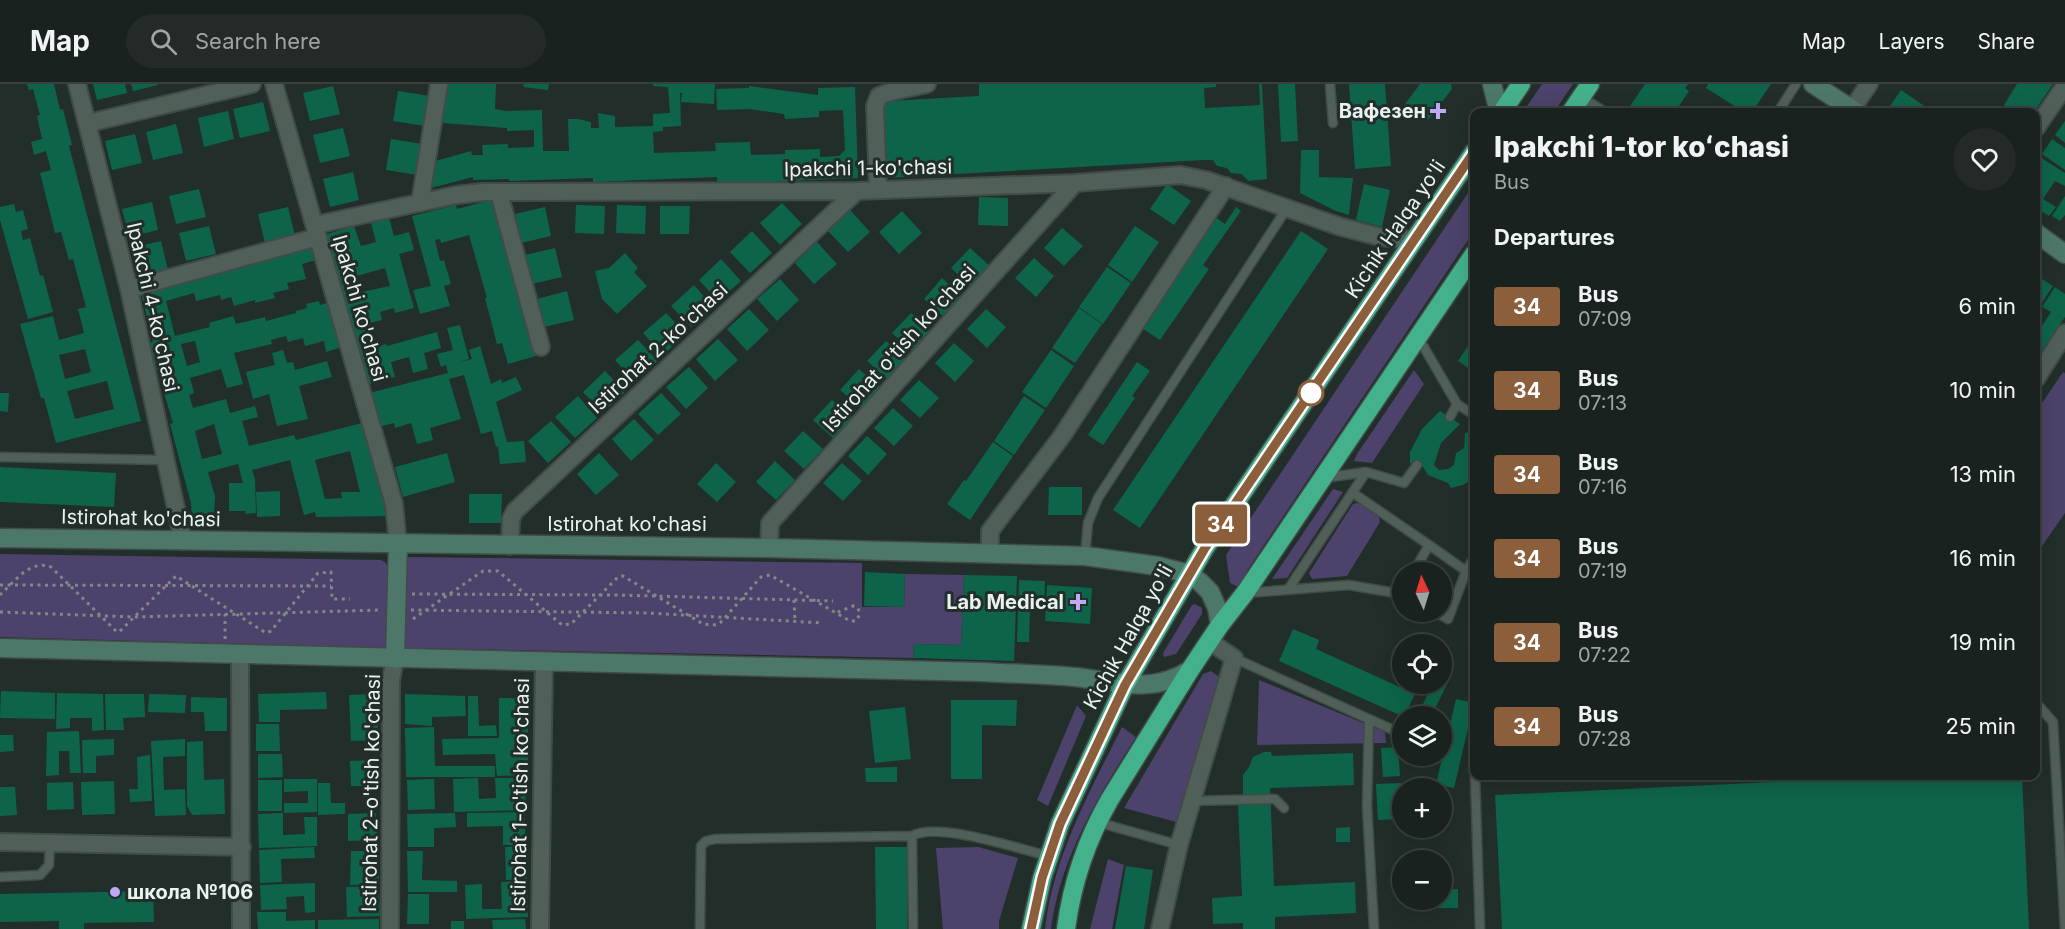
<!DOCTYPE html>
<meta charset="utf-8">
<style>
:root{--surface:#1a221f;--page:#232a28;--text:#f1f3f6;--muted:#9fa4a4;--line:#383f3d}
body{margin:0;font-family:Inter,sans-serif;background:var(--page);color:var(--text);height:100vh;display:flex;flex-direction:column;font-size:22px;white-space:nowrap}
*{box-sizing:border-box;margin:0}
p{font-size:20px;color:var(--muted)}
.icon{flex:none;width:33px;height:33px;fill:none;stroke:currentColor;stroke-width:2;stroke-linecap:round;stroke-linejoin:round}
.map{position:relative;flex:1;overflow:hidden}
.side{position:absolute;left:1470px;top:24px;width:570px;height:672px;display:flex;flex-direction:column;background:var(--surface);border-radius:12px;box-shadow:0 6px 24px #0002,0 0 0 2px var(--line)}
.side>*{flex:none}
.badge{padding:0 12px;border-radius:4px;font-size:21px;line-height:39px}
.needle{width:39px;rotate:356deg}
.buttons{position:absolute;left:1392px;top:478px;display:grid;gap:12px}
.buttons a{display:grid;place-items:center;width:60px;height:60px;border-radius:50%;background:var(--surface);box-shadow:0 6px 24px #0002,0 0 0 2px var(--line);font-size:30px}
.map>.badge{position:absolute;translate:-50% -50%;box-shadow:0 0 0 3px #fff}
h2{padding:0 24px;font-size:22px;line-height:54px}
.round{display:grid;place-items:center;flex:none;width:63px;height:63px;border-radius:32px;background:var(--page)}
.head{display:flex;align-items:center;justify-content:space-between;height:102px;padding:0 24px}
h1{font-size:28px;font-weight:800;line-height:45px}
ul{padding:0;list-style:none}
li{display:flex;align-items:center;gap:18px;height:84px;padding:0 24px}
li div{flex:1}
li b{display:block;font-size:22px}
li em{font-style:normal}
li .badge{min-width:66px;font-weight:700;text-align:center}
header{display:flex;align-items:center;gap:36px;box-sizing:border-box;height:84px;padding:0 30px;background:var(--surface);border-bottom:2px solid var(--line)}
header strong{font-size:28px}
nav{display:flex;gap:33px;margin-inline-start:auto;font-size:21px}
.search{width:420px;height:54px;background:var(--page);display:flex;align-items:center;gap:15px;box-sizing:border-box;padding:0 21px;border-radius:33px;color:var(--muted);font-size:22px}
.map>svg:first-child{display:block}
.green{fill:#4d426b}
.building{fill:#0e644b;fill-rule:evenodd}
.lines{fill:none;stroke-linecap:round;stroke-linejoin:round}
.lane-casing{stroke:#414b47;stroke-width:11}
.street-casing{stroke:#414b47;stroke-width:20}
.secondary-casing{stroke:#414b47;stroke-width:21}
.highway-casing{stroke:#414b47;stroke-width:21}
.path{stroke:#7f8985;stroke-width:3;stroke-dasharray:3 4.5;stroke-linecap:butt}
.lane{stroke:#515f59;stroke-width:8}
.street{stroke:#515f59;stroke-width:16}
.secondary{stroke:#4d7869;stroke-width:18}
.highway{stroke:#44b18d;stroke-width:18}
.line-casing{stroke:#fff;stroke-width:14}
.line{stroke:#8b5e3c;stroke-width:9}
.poi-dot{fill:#bea9f5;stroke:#222e29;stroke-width:2}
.stop-dot{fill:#fff;stroke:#8b5e3c;stroke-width:3}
.labels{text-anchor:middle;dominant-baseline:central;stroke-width:6;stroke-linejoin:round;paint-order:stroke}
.poi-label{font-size:20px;font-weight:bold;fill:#eaf2ee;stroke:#222e29;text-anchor:end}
.street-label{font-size:20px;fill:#eaf2ee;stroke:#222e29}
</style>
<header>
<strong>Map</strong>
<div class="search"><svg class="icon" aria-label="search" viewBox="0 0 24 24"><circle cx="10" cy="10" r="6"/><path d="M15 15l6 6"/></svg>Search here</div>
<nav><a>Map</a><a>Layers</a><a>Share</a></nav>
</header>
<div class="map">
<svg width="2065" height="845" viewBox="0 0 2065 845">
<rect width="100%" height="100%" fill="#222e29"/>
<path class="green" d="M1542 0H1573L1554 28H1523Z
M1474 100V147L1250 482 1238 503 1230 499 1226 471Z
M1414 286 1424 300 1372 379 1354 377 1357 370Z
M2063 288 2065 289V429L2042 462 2036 457V328Z
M1333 405 1343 408 1287 494 1272 495Z
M1358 419 1363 420 1378 430 1380 438 1347 492 1312 495 1309 489 1353 420Z
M0 470 381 476 386 479 389 486 387 561 383 564 0 553Z
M407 473 862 479V523H904L905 490 964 491 961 561 914 560 913 574 407 564 403 563 405 475Z
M1195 520 1202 524V530L1176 570 1164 573 1163 569 1192 521Z
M1211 587 1218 592 1220 598 1176 738 1124 724 1203 590Z
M1259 596 1385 648 1386 659 1257 661Z
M1077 621 1086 632 1048 722 1037 716Z
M1122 643 1136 653C1098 711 1060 775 1051 845H1045C1053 773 1090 707 1122 643Z
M978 763 1018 774 999 837V845H943L936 764Z
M1108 775 1124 781 1112 845H1090Z"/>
<path class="building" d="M27 0H54L60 26 63 25 72 61 69 62 141 337 56 359 44 314H41L20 240 53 232 59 256 84 249 78 225 86 223 73 175 69 176 61 148 55 149 40 89 51 86 46 67 34 71 31 58 42 55 37 32 40 31 33 5 29 6ZM85 265 91 288 65 295 59 271ZM107 297 114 325 75 335 67 307Z
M93 0H125L127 9 97 16Z
M131 0H158V1L133 7Z
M444 0H496L495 25 506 27 542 26 543 67H569L568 35H578L591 38V44H599L598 29 615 32V43L653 42V30L670 29 668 3 653 2V0H715L714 20 681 18 682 9H680L681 42 663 43V47L653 48 654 69 716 67 715 59 750 58 751 71 785 70V66L820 65V73L839 72 845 66 843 26 819 27V33L785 35 784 30 749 25 717 26 716 5 749 4V2L818 11V4L855 3 858 94 717 100V93L593 98V94L509 97V95L473 96V93L431 104 432 78 471 67 472 71H483L482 61 508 60V64L534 63V46L507 47V44L442 39Z
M524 0H549L548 6 523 3Z
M979 0H1216V3L1204 4 1205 24 1260 21 1259 0H1262L1267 95 1248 97 1242 90 1231 89 1227 84 1217 82 1213 76H1204L885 94 881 25 888 17 979 12Z
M1278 0H1295L1298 57 1281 58Z
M1349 0H1385L1391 82 1355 85Z
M1420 0H1451L1452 5 1428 36 1405 20Z
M1645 0H1688L1685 4 1689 7 1675 28H1626Z
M1708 0H1771L1752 28H1744L1706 4Z
M2017 0H2053L2034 28H2015L2004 21Z
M333 2 340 30 310 37 303 9Z
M1901 6 1933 28H1894L1888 25Z
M398 7 430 12 425 42 393 37Z
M263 18 270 47 240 54 233 25Z
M228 27 234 55 204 63 198 34Z
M2065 37V59L2055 51Z
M176 40 183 69 153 76 146 48Z
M343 44 350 72 320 79 313 51Z
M135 50 142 79 112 86 105 57Z
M391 55 423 60 418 91 386 86Z
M2052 55 2065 64V86L2042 70Z
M1301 66H1319V93L1353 94 1349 131 1336 127 1300 109Z
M2040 73 2065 89V102L2055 97 2043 115 2056 123 2049 132 2036 124V80Z
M353 88 359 116 330 123 323 95Z
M1167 100 1191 117 1174 141 1150 125Z
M1364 100 1390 106 1382 143 1356 136Z
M199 105 206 133 176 140 169 112Z
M2065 112V131L2060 137 2052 132Z
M979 113 1008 114V142L978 141Z
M494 115 536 272 508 280 502 259 497 260 485 214H487L469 151 441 159 440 155 435 156 440 177 444 176 451 200 444 202 450 222 420 230 413 206 431 202 412 132 456 121 457 125Z
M152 118 158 146 129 153 122 125Z
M782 119 802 140 780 161 760 139Z
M14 120 16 128 23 126 28 145 21 147 23 156 30 154 40 192 43 191 53 228 28 235 0 136V123Z
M576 121 605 122 604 150 575 149Z
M617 121 646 122 645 150 616 149Z
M660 122H690L689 150H660Z
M288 123 295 152 265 159 258 130Z
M545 123 551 152 521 159 515 130Z
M1236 123 1241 127 1203 181 1209 185 1160 256 1140 243 1215 133 1225 140Z
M850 126 870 148 848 168 828 147Z
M902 127 922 149 899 170 879 148Z
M389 134 394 152 409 148 414 166 399 170 414 224 395 229 394 224 380 228 382 236 366 240 372 264 386 260 387 262 437 248 441 264 424 269 428 285 413 289 409 273 391 278 395 293 367 301 324 151 354 142 361 162 376 158 371 139ZM385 184 390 202 352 210 347 191 352 189 353 193Z
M209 142 216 170 186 177 179 149Z
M1135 142 1159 158 1132 198 1108 181Z
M1062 144 1083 162 1064 182 1044 164Z
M752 147 772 169 750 189 730 168Z
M1301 147 1328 165 1140 444 1113 426Z
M161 157 168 186 138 193 131 164Z
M315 158 320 175 302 180 306 195 287 199 289 205 273 209 275 214 255 219V216L234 222 231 213 221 216 220 211 196 217 194 209 166 217 175 252 210 243 209 239 233 232 236 240 265 233 266 237 296 229V227L307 224 306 220 319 217 320 221 330 218 342 263 326 268 324 257 305 262 303 254 288 258 286 252 271 256 272 260 234 269 243 300 227 304 221 285 190 294 194 309 189 311 193 324 226 315 230 329 255 322 258 333 242 337 249 362 294 351 296 356 366 338 390 432 316 433 315 428 304 431 290 376 252 386 255 395 256 429 245 430 246 427H229V399H243L238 380 208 388 215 412 214 431 192 432 191 419 170 340 173 339 149 259 153 258 141 209ZM195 257 200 278 187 282 181 260ZM214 340 222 370 202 375 195 347ZM350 367 360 408H341L342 414 325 415 315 376Z
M817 158 837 180 814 200 795 179Z
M555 164 562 193 532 200 525 171Z
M970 164 990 182 971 203 951 184Z
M625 169 638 184 634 188 647 202 617 230 602 215 595 187 609 184Z
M1034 174 1054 192 1036 213 1015 194Z
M721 175 741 197 718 217 699 196Z
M1107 183 1131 199 1103 240 1079 223Z
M2036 191 2053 202 2041 220 2036 216Z
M942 194 962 213 944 233 924 215Z
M780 195 799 216 777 237 757 215Z
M694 201 713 223 691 243 671 222Z
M2055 203 2065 210V233L2036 275V251L2051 228 2042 223Z
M567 207 574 236 544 243 537 215Z
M1079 224 1102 240 1075 279 1052 264Z
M749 225 769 246 747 267 727 245Z
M986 225 1006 243 987 264 967 245Z
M666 229 686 250 663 271 643 249Z
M911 229 931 247 912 267 892 249Z
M460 241 469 275 457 279 472 275 469 266 480 262 491 300 501 295 502 299 516 293 522 306 496 318 507 358 524 357 526 378 500 380 498 362 496 363 492 347 481 350 464 291 449 295 461 335 430 344 433 356 417 360 411 339 395 344 394 339 378 343 369 309 448 289 446 281 441 283 437 270 453 266 447 244Z
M1474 253V288L1458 277Z
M718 255 738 276 715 297 696 275Z
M638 256 658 277 635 298 615 276Z
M886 257 906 275 887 295 867 277Z
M954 259 974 277 955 298 935 279Z
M283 266 287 279 293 278 295 286 327 277 332 293 299 302 308 335 277 342 269 310 253 315 246 288 275 281 272 269Z
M1051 266 1074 282 1046 324 1022 308Z
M1137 278 1150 287 1132 312 1135 314 1103 361 1088 351Z
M689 283 708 304 686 325 666 303Z
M859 285 879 303 861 324 840 306Z
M605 287 625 308 602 329 583 308Z
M919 296 939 314 920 334 900 316Z
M0 309H9L8 328 0 327Z
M661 309 681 330 658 351 638 330Z
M578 312 597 334 575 354 555 333Z
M1024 312 1045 326 1014 371 994 357Z
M832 316 852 334 833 354 813 336Z
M893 324 913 342 894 362 874 344Z
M1440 327 1460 340 1441 359 1434 381 1439 386 1448 385 1454 381 1456 369 1464 364 1465 349 1474 348V394L1463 401 1451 404 1448 399 1428 391 1423 383 1410 379V368L1422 345Z
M634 335 654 356 631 377 612 355Z
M551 337 571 358 548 379 528 357Z
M803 347 823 365 804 385 784 367Z
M867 352 887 370 868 391 848 372Z
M993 358 1013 372 970 436 947 420 964 396 966 397Z
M447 369 455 398 403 413 395 383Z
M599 369 619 391 596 411 577 390Z
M775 377 795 396 776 416 756 398Z
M716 379 736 398 717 418 697 400Z
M842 379 862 397 843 417 823 399Z
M0 383 116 389 114 423 0 418Z
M1049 403H1082V431H1048Z
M280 407V432L257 433 256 408Z
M469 410H502L501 439H469Z
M865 488 905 490 904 523 864 522Z
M964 491 1017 492 1014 577 913 574 914 560 961 561Z
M1019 496 1045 497 1044 525H1030L1029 558H1017Z
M1047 501 1092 504 1090 540 1045 537Z
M1293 545 1319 556 1316 565 1415 610 1404 633 1279 577Z
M1442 595 1448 598 1431 633H1417L1430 605 1427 603 1429 600H1442Z
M1 607 55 609V635L0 634Z
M326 608 327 625 280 626V638H259L258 610Z
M57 609 103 610 104 646 92 647V634H70V644L56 645Z
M105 610H144L145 633 123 634 124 646H106Z
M149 610 186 611 185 629 148 628Z
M377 610 378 656 351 657 349 611Z
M405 610 465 612 466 632 432 633V642L405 640Z
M468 612H478L479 642 496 641 497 652H468Z
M191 613 227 614V647H205L204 628H191Z
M499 614H528V691L497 692 495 670 443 671 442 655 499 654Z
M1456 615 1474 619 1454 704 1436 700Z
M951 616H1017L1016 642 982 641V695H951Z
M905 623 911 675 875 679 869 627Z
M256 640H279L280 667H256Z
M434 643 435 682H495V693H406L405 644Z
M79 647 81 689H70L69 667H59V691L46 692 47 648Z
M0 651H13L14 667 0 668Z
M114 655V671L96 672V689H83L82 656Z
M185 655V672L163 673 164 706 185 705 186 731 155 732 151 657Z
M203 657 204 696 224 695 225 730 192 731 187 722V658Z
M1398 663 1400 692 1383 693 1381 664Z
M1264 668H1271L1272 672 1353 669 1354 701 1270 704 1274 802 1355 798 1356 829 1275 833V845H1243V839L1213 840 1212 814 1242 812 1238 720H1243V691L1249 683 1253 673Z
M258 670H282L283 693 258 694Z
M150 671 152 717 130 718 129 705H138L137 673Z
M377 676V702H351L350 677Z
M897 683V698H866L865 684Z
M1904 692H2022L2029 845H1502L1495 711Z
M478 694 479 715 496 714 495 694H525L526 726 454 728 453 695Z
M284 695H317V728L284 729V719H308V707L284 708Z
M434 695 435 725 408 726 407 696Z
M258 696H282V727H258Z
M114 697 115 730 82 731 81 698Z
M73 698 74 725 47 726V699Z
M318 699H330L331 719H345V730L318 731Z
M1401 699 1402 719 1397 720 1398 735 1378 736 1376 700Z
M0 703H15L17 731 0 732Z
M524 728 526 761H503V742L467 743V729Z
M283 729V751L305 750 304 733H317V762L259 764 258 730Z
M376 729 377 756 348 757V730Z
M455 729 456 743 434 744V763H408L407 730Z
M1350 743V758H1336V744Z
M526 762 527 795 506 796 505 763Z
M314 763 315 774 281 775 282 798 260 799 259 766Z
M875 763H907V845H876Z
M351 767H370V788L379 787V800L350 801Z
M407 767H423L422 796 457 797V808H408Z
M1126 782 1153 786 1144 845H1115Z
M527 797 528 833 466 835 465 801 482 800V825H502L501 798Z
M315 799V828L305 829 304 812 286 813 287 825 261 826 260 801Z
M379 802 380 832 347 833 346 803Z
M1458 805V824H1437L1436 816H1442V806Z
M153 807 154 838 84 839V845H59V837L0 838V810Z
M408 810H429V840H407Z
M1408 816H1429L1430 825H1408Z
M257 828H286V837L315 836V845H258Z
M379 835V845H318V836Z
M525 835 526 845H493L492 836Z
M451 837H464V845H451Z"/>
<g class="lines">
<defs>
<path id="lane" d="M1330 0 1333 39
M1581 13 1605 28
M1778 28 1796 0
M1418 253 1457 320 1450 333
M1457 320 1474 331
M0 373 166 376
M1324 394 1366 388 1404 399 1417 381
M1353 409 1429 461 1413 489
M1429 461 1466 487 1448 535 1435 528
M1085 472 1088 439 1098 414 1287 124
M1466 487 1474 474
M1289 504 1366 388
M1246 509 1349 501 1401 510 1402 508
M1234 574 1402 650
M2036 620 2038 621 2053 638 2065 845
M1369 636 1367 722 1374 845
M1475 692 1480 845
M1192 717 1275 715 1284 724
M1097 738 1179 761
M912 752 913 845
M0 793 40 791 49 781 50 759
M700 845 701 762 706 757 715 755 912 752C937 737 1018 765 1049 772"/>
<path id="street" d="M77 0 129 205 183 457
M274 0 394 420 398 460
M1852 25 1869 0
M89 39 252 0
M2036 44 2065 2
M878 106 875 22 879 12 890 8 927 0
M499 109 541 263
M420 119 439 0
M315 141 456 111 483 108 857 107 1075 99 1180 91 1206 96 1338 142 1380 153 1414 156
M129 205 318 153
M2036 295 2065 249
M510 462 511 435 515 427 857 107
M769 464 770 439 1075 99
M990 469V447L1062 352 1226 102
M240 570 241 845
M0 758 242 763
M390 845 391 596 395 575
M540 845 544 578
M1160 845 1179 761 1234 574 1209 557"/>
<path id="secondary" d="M1492 0 1499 28
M1813 0 1856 28
M2036 149 2065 170
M0 454 769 464 1085 472 1158 482 1189 490 1200 498 1210 508 1217 524 1220 541
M0 564 982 588C1015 590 1050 590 1083 594 1121 599 1155 609 1190 586
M395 575 398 460"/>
<path id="highway" d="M1502 28 1521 0
M1571 28 1590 0
M1031 845 1042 794 1060 740 1125 601 1205 464 1474 68
M1066 845C1072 799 1087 755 1110 715L1190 586 1220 541 1245 509 1474 170"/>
</defs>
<use href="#lane" class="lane-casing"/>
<use href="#street" class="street-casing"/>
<use href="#secondary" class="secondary-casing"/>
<use href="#highway" class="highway-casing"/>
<path class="path" d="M0 501 331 502
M412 510 617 511 833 517
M0 511C14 498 30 475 51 483L116 547 119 548 176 492 266 549 271 547 318 489 331 488 332 515H350
M794 516 795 536
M411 526 648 529 823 539
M0 528 134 533 381 526
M413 535 483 487H498L562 541 571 540 618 493 623 492 703 540 716 541 721 538 761 493 770 491 850 537H856L860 530 858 524 853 522 836 529
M225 555V530"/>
<use href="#lane" class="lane"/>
<use href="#street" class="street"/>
<use href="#secondary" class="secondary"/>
<use href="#highway" class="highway"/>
</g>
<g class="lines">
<defs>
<path id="line" d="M1031 845 1042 794 1060 740 1125 601 1205 464 1474 68"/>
</defs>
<use href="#line" class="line-casing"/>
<use href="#line" class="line"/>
</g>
<g class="poi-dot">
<path d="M1435 18h6v6h6v6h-6v6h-6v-6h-6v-6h6z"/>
<path d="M1075 509h6v6h6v6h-6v6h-6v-6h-6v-6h6z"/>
<circle cx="115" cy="808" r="6"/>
</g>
<circle class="stop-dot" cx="1311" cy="309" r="12"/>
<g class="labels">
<g class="poi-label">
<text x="1426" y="27">Вафезен</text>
<text x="1064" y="518">Lab Medical</text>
<text x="127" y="808" text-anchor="start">школа №106</text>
</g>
<g class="street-label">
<text transform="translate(868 84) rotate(-1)">Ipakchi 1-ko'chasi</text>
<text transform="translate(1395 145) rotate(-56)">Kichik Halqa yo'li</text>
<text transform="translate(153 223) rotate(77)">Ipakchi 4-ko'chasi</text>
<text transform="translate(360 224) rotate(74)">Ipakchi ko'chasi</text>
<text transform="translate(658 264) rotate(-43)">Istirohat 2-ko'chasi</text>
<text transform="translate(899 264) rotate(-48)">Istirohat o'tish ko'chasi</text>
<text transform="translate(141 434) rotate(1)">Istirohat ko'chasi</text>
<text x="627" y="440">Istirohat ko'chasi</text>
<text transform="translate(1128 553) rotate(-61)">Kichik Halqa yo'li</text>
<text transform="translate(371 709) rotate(-89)">Istirohat 2-o'tish ko'chasi</text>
<text transform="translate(520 711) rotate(-89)">Istirohat 1-o'tish ko'chasi</text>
</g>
</g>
</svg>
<div class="buttons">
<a><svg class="needle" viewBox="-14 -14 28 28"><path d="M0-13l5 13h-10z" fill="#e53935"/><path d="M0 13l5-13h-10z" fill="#9fa4a4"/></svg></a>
<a><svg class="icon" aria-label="locate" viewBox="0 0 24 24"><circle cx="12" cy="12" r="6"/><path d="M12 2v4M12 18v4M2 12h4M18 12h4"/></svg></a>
<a><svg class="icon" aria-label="layers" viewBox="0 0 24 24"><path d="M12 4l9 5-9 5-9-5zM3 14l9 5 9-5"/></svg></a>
<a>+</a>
<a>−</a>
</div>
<b class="badge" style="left:1221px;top:440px;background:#8b5e3c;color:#fff">34</b>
<section class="side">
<div class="head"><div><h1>Ipakchi 1-tor koʻchasi</h1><p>Bus</p></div><a class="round"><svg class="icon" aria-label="heart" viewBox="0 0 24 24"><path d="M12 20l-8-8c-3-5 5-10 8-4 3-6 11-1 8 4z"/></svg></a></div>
<h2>Departures</h2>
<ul>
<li><span class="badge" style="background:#8b5e3c;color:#fff">34</span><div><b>Bus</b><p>07:09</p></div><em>6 min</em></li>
<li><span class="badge" style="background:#8b5e3c;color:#fff">34</span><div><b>Bus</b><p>07:13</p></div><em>10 min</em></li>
<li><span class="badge" style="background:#8b5e3c;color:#fff">34</span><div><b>Bus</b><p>07:16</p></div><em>13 min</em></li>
<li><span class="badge" style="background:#8b5e3c;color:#fff">34</span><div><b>Bus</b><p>07:19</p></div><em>16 min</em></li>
<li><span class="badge" style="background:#8b5e3c;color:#fff">34</span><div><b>Bus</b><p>07:22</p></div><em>19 min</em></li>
<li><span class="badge" style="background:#8b5e3c;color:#fff">34</span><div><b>Bus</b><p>07:28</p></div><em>25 min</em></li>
</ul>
</section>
</div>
